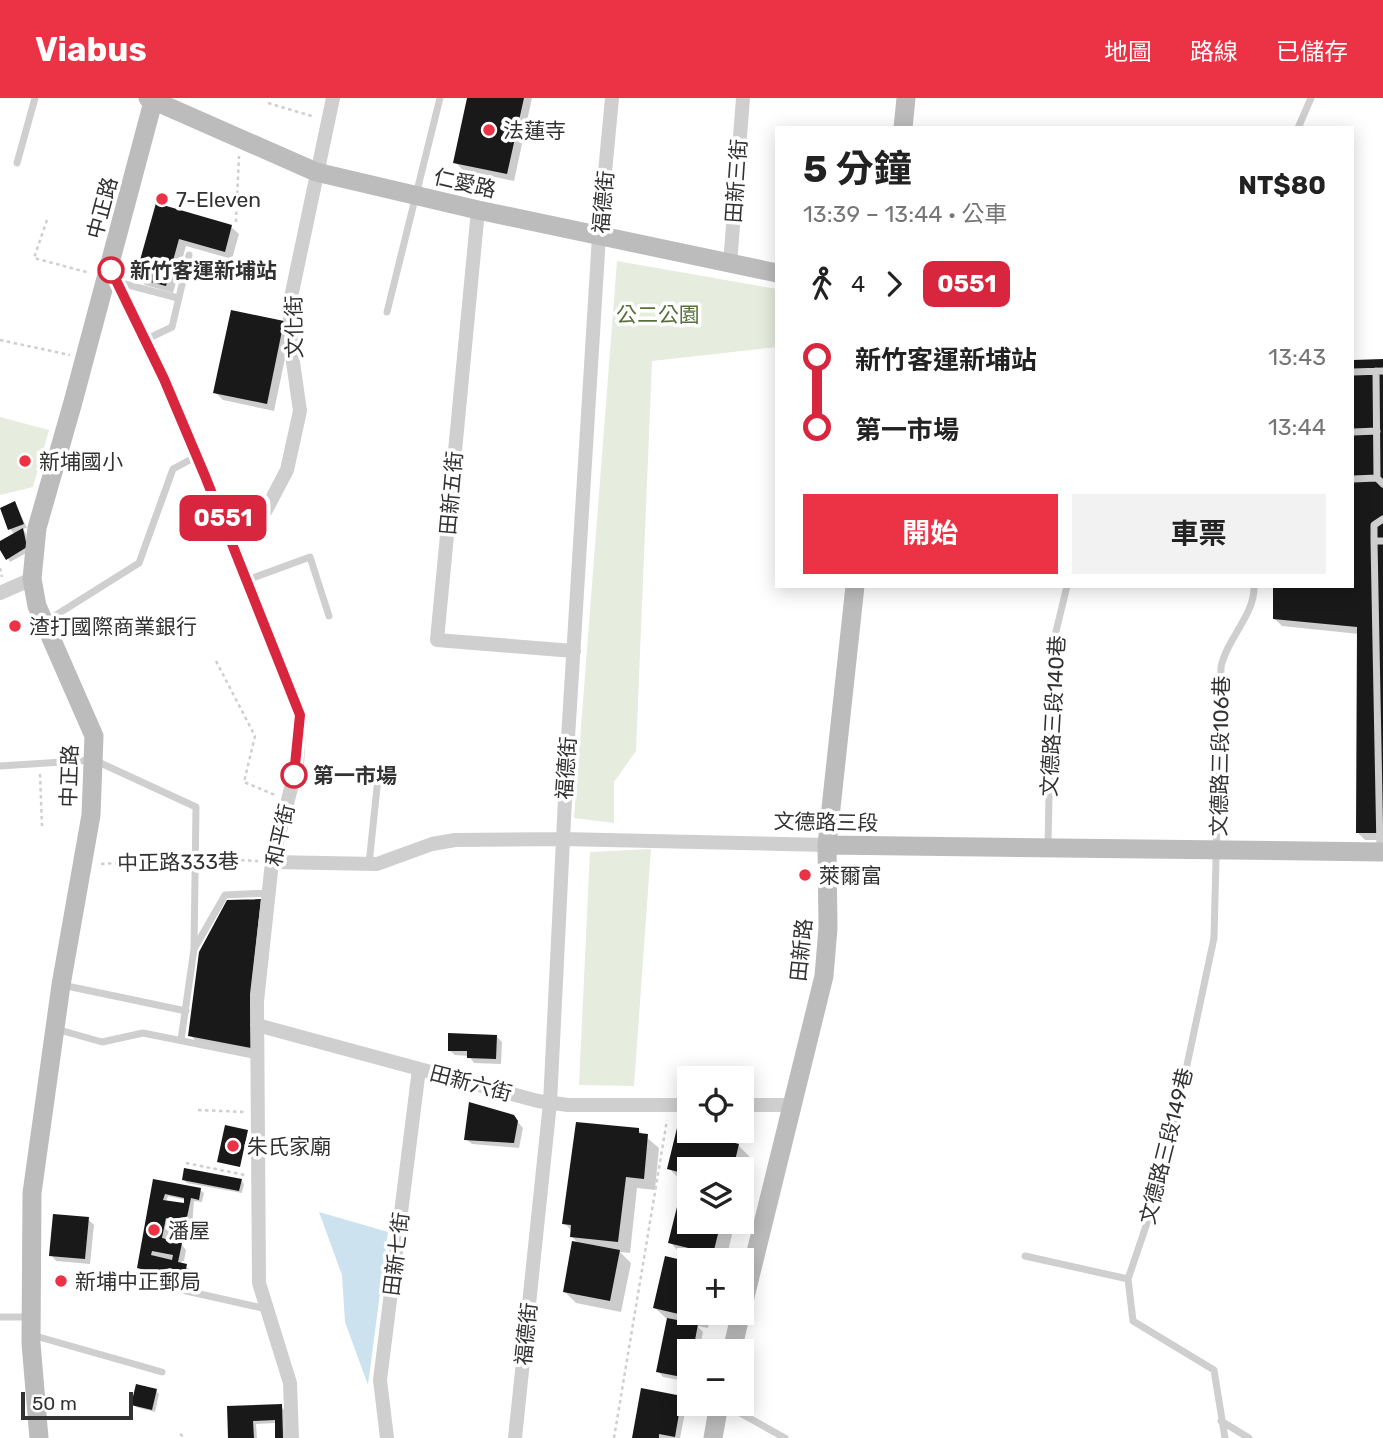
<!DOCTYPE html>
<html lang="zh-TW">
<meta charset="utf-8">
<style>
:root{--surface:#fff;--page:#f2f2f2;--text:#222;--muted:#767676;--accent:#ec3245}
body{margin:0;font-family:Rubik,"Noto Sans TC",sans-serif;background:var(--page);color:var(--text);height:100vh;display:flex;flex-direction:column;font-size:26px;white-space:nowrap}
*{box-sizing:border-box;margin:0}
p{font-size:23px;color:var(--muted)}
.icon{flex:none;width:38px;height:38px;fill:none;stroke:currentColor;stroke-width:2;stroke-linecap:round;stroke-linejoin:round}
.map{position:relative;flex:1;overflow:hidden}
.sheet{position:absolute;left:775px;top:28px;width:579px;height:462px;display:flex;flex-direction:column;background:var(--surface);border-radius:0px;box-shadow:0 4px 18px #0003}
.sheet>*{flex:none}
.badge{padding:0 14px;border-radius:10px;font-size:24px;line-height:46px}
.fabs{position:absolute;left:677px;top:968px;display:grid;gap:14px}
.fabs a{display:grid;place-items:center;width:77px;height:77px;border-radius:0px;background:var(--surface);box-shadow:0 4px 18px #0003;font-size:35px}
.scale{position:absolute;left:21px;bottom:18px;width:112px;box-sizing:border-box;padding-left:7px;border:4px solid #323232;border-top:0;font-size:19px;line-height:24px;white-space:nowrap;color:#323232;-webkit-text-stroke:5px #fff;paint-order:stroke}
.map>.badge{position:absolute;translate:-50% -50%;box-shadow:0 0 0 4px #fff}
.legs{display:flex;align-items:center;gap:10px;height:77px;padding:0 28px;font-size:23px}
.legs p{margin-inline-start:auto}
.head{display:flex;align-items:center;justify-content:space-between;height:119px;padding:0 28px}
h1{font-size:38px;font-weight:700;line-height:52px}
.action{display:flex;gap:14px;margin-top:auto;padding:14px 28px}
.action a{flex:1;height:80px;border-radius:0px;background:var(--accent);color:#fff;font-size:28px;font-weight:700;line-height:80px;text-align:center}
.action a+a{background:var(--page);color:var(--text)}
ul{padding:0 28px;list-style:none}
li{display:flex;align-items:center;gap:24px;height:70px;font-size:26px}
li i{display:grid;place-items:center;width:10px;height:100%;margin:0 9px;background:currentColor}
li i::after{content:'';width:18px;height:18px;margin:-9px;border:5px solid;border-radius:50%;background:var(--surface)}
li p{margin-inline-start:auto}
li:first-child i{background:linear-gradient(#0000 50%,currentColor 0)}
li:last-child i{background:linear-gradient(currentColor 50%,#0000 0)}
header{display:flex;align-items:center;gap:42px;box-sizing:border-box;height:98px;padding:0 35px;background:var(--accent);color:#fff}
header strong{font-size:33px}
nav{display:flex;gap:38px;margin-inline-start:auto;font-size:24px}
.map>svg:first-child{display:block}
.green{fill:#e6ecde}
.water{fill:#cde2ef}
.shadow{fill:#0003;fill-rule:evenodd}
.building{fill:#191919;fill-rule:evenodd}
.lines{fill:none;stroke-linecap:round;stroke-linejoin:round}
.path{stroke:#cfcfcf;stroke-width:2.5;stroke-dasharray:3.5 3.5;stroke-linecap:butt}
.lane{stroke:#cfcfcf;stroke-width:7}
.street{stroke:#cfcfcf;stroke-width:14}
.secondary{stroke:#bcbcbc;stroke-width:19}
.line-1-casing{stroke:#fff;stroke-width:16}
.line-1{stroke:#d7263d;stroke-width:10}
.poi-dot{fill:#ec3245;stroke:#fff;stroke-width:2.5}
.stop-1-dot{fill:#fff;stroke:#d7263d;stroke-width:3.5}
.labels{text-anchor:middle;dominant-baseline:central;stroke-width:7;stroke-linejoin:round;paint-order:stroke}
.poi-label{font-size:21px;fill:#323232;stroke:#fff;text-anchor:start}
.street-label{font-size:21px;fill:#323232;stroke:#fff}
.stop-label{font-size:21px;font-weight:bold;fill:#323232;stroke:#fff;text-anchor:start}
.park-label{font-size:21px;fill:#57713d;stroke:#fff}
</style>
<header>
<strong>Viabus</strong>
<nav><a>地圖</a><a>路線</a><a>已儲存</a></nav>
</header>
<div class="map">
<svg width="1383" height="1340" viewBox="0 0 1383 1340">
<rect width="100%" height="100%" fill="#fff"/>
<path class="green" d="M617 163 777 191V249L652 263 636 653 614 684V725L574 720Z
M0 319 49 332 33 389 0 397Z
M651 751 634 988 579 987 590 754Z"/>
<path class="water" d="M319 1114 388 1134 368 1287 345 1224 342 1177Z"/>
<path class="shadow" d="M469 0H532L514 83 463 72 455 64Z
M157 107 231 129 239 136 232 161 186 148 173 195 145 187 137 179Z
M283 225 291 232 274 313 223 302 215 294Z
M1383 264V742H1365L1357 734 1359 536 1282 528 1274 520 1353 488V265Z
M15 405 27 430 22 431 26 435 30 453 10 464 0 445 15 437 10 431 2 411Z
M260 803 268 810 258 956 198 945 190 937Z
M496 938 502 944 501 966 474 965 469 958 455 957 449 952Z
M513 1019 523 1030 519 1050 472 1046 466 1041Z
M638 1032 659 1050 655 1092 637 1090 630 1155 620 1154 631 1165 621 1214 576 1205 564 1193 579 1146 571 1138 572 1133 564 1125Z
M739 1048 750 1059 742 1093V1071H690V1124H735L726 1162H704L681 1156 670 1144 685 1083 680 1082 669 1070Z
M184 1082H241L244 1086 242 1095 187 1085Z
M155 1083 200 1092 204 1095 202 1104 194 1103 192 1128 171 1124 167 1143 181 1146 186 1152 184 1163H182L181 1167 190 1171 187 1183 142 1173 138 1170ZM168 1098 186 1102 189 1108 166 1104Z
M88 1121 94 1127 90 1166 56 1163 51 1157Z
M655 1210 690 1214H711L708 1230 697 1228 703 1234 699 1253H690V1284L663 1279 658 1273 668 1222Z
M156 1293 159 1296 155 1314 136 1309 133 1306Z
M681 1300 687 1305 680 1340H634Z
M281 1308 284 1312 285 1340H277L276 1325 256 1326 257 1340H229L228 1310Z"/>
<path class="building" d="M467 0H524L507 76 453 65Z
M156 105 232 127 225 154 179 141 166 188 135 180Z
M231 212 284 223 267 306 213 295Z
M1383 261V735H1356L1357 529 1273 521V488H1353V262Z
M15 403 24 426 8 432 0 410Z
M23 430 27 449 6 462 0 452V443Z
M261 801 250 896 251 950 188 938 199 854 227 802Z
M448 935 497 937 496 961 467 960V953H448Z
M469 1004 514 1017 518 1023 514 1045 464 1042Z
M576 1024 639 1030V1035L648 1036 644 1081 626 1079 618 1144 570 1139 571 1127 562 1126Z
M225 1027 248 1032 240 1069 217 1064Z
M677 1030 739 1046 733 1071H690V1077L667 1071Z
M184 1070 242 1081 239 1093 182 1082Z
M153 1081 201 1090 199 1102 191 1100 186 1124 166 1120 162 1140 182 1145 178 1164 187 1166 184 1181 137 1170ZM165 1096 184 1100V1105L163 1102ZM152 1153 173 1157 172 1162 151 1157Z
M684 1081 690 1083V1124H721L713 1156 668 1145Z
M53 1116 89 1119 85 1161 49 1158Z
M572 1143 620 1152 610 1203 563 1194Z
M665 1158 690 1164V1214H697L696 1220 653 1210Z
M667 1220 698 1226 693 1253H690L687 1280 656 1274Z
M136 1286 157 1291 152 1312 131 1307Z
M641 1290 682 1298 675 1339 659 1336V1340H632Z
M282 1306 283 1340H275V1322L253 1323 254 1340H228L227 1308Z"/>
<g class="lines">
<path class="path" d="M268 5 315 19
M47 122 34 160 90 175
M236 124 239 58
M0 242 70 257
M0 470 2 479
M216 563 255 638 244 684 275 697
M40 676 42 728
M206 761 258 763
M101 766 185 761
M198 1012 244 1014
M186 1065 245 1077
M180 1336 185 1340
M614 1340 667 1022"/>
<path class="lane" d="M1298 30 1311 0
M17 65 35 0
M117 184 178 200
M387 214 440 0
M145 242 172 229 189 157
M1376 273 1377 380
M1353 274 1383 273
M1353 334 1377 333
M1353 381 1377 380 1383 386
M1374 443V427L1383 421
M247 482 310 459 329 518
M45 524 139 465 173 371 197 358
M0 668 94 662 196 709 194 851
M1048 748 1052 550 1067 488
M1380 752 1374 443H1383
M369 766 378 680
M62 887 186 913
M56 931 102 944 143 935 257 958
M181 942 194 851 225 797 268 795
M1025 1158 1128 1181
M182 1192 267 1211
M0 1219H30
M32 1237 162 1274
M724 1306 785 1340
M1221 1323 1249 1340
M1225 1340 1214 1272 1133 1223 1128 1181 1164 1075 1214 840 1221 569C1227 540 1255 517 1254 488"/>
<path class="street" d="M478 112 437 542 574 553
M730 166 743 0
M109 169 164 281 222 418 300 617 297 667 272 764 257 903 259 1185 290 1285 292 1340
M228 432 266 412 287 372 300 313 291 250 290 204 333 0
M0 495 32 481
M272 764 377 766 432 746 455 742 562 741 827 747
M257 927 538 1003 568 1007H690
M742 1007H792
M387 1340 380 1282 419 971
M515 1340 550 1005 568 640 599 138 612 0"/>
<path class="secondary" d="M148 0 316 74 478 112 777 175
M903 30 906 0
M827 747 1383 754
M742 1211 824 878 828 830 827 747 855 488
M732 1253 741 1214
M39 1340 31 1245 32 1095 61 887 91 717 94 638 37 508 32 481 37 430 73 304 154 0
M713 1340 719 1306"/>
</g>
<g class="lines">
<defs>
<path id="line-1" d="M111 172 164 281 205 378 300 617 294 677"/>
</defs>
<use href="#line-1" class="line-1-casing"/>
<use href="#line-1" class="line-1"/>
</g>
<g class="poi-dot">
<circle cx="489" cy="32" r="7"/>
<circle cx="162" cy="101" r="7"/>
<circle cx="25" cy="363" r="7"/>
<circle cx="15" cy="528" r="7"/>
<circle cx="805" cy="777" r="7"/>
<circle cx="233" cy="1048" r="7"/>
<circle cx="154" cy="1132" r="7"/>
<circle cx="61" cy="1183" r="7"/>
</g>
<g class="stop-1-dot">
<circle cx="111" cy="172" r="12"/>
<circle cx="294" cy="677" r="12"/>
</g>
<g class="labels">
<g class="poi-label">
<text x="503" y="32">法蓮寺</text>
<text x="176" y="101">7-Eleven</text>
<text x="39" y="363">新埔國小</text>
<text x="29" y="528">渣打國際商業銀行</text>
<text x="819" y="777">萊爾富</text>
<text x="247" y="1048">朱氏家廟</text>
<text x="168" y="1132">潘屋</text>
<text x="75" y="1183">新埔中正郵局</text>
</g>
<g class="street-label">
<text transform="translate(736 83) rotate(-86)">田新三街</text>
<text transform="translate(465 85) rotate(13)">仁愛路</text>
<text transform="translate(603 104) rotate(-85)">福德街</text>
<text transform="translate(102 110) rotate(-75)">中正路</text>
<text transform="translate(294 229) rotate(-91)">文化街</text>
<text transform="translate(451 395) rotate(-85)">田新五街</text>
<text transform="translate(1053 618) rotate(-87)">文德路三段140巷</text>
<text transform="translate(1220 658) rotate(-89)">文德路三段106巷</text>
<text transform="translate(566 670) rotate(-86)">福德街</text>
<text transform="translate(69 678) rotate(-88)">中正路</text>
<text transform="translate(826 724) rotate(1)">文德路三段</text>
<text transform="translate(280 737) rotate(-77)">和平街</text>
<text transform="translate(178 764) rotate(-1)">中正路333巷</text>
<text transform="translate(801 852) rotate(-84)">田新路</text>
<text transform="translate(471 985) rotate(15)">田新六街</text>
<text transform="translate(1166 1048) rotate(-76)">文德路三段149巷</text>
<text transform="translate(396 1156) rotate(-83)">田新七街</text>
<text transform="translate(526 1236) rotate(-84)">福德街</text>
</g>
<g class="stop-label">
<text x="130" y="172">新竹客運新埔站</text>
<text x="313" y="677">第一市場</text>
</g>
<g class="park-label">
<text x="658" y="216">公二公園</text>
</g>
</g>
</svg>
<div class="fabs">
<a><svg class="icon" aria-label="locate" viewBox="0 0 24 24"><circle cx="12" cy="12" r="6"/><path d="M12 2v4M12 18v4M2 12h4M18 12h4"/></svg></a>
<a><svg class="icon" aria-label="layers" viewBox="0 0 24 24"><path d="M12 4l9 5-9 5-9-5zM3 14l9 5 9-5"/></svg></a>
<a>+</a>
<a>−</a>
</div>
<div class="scale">50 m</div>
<b class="badge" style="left:223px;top:420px;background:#d7263d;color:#fff">0551</b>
<section class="sheet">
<div class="head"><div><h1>5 分鐘</h1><p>13:39 – 13:44 · 公車</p></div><b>NT$80</b></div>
<div class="legs"><svg class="icon" aria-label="walk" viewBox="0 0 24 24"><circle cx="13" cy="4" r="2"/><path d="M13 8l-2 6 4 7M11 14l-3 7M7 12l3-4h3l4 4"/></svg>4<svg class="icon" aria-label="forward" viewBox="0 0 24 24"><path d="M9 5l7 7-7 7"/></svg><b class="badge" style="background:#d7263d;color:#fff">0551</b></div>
<ul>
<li><i style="color:#d7263d"></i><b>新竹客運新埔站</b><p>13:43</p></li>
<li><i style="color:#d7263d"></i><b>第一市場</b><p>13:44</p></li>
</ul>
<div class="action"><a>開始</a><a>車票</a></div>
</section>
</div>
